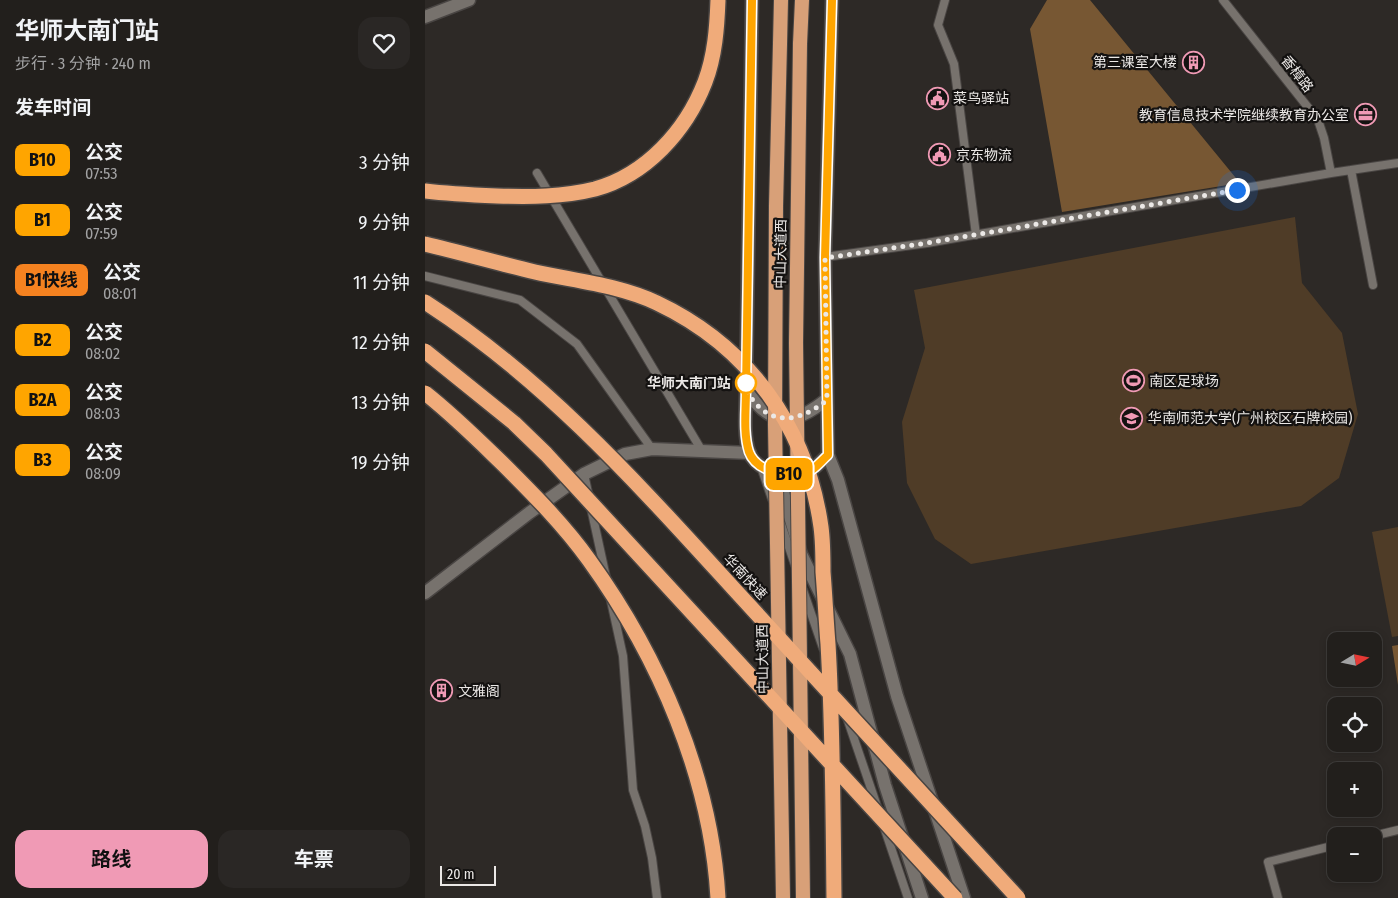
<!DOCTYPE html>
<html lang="zh">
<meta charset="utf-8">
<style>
:root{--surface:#221f1c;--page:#2a2725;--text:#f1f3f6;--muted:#a2a2a3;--line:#3f3d3b;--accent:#f09ab5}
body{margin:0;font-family:"Fira Sans Condensed","Noto Sans SC",sans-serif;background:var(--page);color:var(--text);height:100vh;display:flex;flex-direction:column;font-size:19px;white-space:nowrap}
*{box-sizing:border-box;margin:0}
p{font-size:16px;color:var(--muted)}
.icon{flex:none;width:28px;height:28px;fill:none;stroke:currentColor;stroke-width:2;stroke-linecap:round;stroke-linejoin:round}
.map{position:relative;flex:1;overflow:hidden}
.panel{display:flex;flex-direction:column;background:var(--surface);width:425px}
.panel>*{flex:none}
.badge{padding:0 10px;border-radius:8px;font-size:18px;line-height:32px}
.needle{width:32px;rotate:80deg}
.tools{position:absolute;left:902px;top:632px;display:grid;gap:10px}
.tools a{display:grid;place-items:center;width:55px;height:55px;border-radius:10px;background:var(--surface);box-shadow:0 2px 8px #0003,0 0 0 1px var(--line);font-size:25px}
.scale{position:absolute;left:15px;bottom:12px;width:56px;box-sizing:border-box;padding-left:5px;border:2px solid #ebe8e6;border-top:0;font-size:14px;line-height:18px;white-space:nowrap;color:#ebe8e6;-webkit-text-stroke:4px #141211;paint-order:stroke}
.you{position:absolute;width:25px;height:25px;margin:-12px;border:4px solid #fff;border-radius:50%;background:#1a73e8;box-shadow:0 0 0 8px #1a73e833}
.map>.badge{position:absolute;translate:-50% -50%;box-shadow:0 0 0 2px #fff}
h2{padding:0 15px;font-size:19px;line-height:45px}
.round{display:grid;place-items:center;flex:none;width:52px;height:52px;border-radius:15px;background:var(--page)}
.summary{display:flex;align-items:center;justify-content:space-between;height:85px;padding:0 15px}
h1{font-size:24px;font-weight:700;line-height:38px}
.action{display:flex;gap:10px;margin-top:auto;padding:10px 15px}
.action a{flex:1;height:58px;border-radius:15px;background:var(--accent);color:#111;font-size:20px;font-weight:700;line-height:58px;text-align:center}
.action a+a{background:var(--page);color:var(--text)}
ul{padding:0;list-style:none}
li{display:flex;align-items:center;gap:15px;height:60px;padding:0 15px}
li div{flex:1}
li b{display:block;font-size:19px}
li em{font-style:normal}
li .badge{min-width:55px;font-weight:700;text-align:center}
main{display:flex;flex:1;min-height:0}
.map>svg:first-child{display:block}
.green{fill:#4f3c27}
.forest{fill:#775733}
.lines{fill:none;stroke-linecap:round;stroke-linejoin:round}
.service-casing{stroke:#494543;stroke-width:10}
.minor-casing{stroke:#494543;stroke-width:15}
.secondary-casing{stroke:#494543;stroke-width:15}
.trunk-casing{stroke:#494543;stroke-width:16}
.service{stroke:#77726d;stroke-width:8}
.minor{stroke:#77726d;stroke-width:12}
.secondary{stroke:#77726d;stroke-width:12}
.trunk{stroke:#d8a078;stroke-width:14}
.trunk-bridge-casing{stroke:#494543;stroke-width:16;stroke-linecap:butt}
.motorway-bridge-casing{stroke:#494543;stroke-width:18;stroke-linecap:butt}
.trunk-bridge{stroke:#d8a078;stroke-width:14}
.motorway-bridge{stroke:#f0ab7a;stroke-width:15}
.line-casing{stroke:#fff;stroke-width:11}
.line{stroke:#ffa500;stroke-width:8}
.walk{stroke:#ebe8e6;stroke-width:5;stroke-dasharray:0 9}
.stop-dot{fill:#fff;stroke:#ffa500;stroke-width:2.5}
.labels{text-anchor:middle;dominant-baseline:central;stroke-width:4.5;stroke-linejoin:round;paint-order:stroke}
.poi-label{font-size:14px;fill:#ebe8e6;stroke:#141211;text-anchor:start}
.street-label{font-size:14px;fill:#ebe8e6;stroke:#141211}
.stop-label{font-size:14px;font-weight:bold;fill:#ebe8e6;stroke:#141211;text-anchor:end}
</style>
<main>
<section class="panel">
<div class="summary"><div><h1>华师大南门站</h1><p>步行 · 3 分钟 · 240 m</p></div><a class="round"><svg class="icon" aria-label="heart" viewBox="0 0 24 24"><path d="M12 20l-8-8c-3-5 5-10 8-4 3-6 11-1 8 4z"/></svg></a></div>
<h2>发车时间</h2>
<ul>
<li><span class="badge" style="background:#ffa500;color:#111">B10</span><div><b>公交</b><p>07:53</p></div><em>3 分钟</em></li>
<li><span class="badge" style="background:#ffa500;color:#111">B1</span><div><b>公交</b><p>07:59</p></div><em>9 分钟</em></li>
<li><span class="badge" style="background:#f58220;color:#111">B1快线</span><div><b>公交</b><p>08:01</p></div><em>11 分钟</em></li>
<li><span class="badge" style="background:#ffa500;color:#111">B2</span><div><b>公交</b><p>08:02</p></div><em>12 分钟</em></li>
<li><span class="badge" style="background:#ffa500;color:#111">B2A</span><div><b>公交</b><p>08:03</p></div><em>13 分钟</em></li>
<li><span class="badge" style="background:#ffa500;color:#111">B3</span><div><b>公交</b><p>08:09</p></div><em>19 分钟</em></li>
</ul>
<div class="action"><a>路线</a><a>车票</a></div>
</section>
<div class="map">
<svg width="973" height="898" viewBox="0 0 973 898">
<rect width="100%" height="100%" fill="#2d2926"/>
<path class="green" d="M870 217 877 283 917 333 933 414 914 478 876 506 546 564 510 539 482 483 477 422 500 348 489 290Z
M973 527V636L967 637 947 532Z"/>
<path class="forest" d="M622 0H665L815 183 637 212 605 29Z
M973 645V685L967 646Z"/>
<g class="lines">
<defs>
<path id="service" d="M520 0 513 25 529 64 551 235
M798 0 893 120 899 138 906 173
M926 170 948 285
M112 173 277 451
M400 257 502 243 906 173 973 163
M0 276 95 300 152 344 227 449
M336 467 347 499
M159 474 164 497
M166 508 181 577
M356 524 370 565
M378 590 398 648
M186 601 198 656 208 790 220 826 227 858 232 898
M422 718 453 809
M459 827 483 898
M948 836 973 830
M853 898 843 862 911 845"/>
<path id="minor" d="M0 17 44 0
M0 593 104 513 159 474 200 454 227 449 325 453"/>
<path id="secondary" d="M327 0 321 389C321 410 318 433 324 452 331 471 360 478 378 474 388 472 396 461 403 455
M407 0 400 257 403 455 413 480 472 696 539 898
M321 389C345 428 369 426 402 399
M355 473 359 496 376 554 425 654 460 785 497 898"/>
<path id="trunk" d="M355 44 356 0
M375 44 377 0"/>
</defs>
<use href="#service" class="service-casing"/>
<use href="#minor" class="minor-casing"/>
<use href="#secondary" class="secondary-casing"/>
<use href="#trunk" class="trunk-casing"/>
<use href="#service" class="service"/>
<use href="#minor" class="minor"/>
<use href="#secondary" class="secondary"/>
<use href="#trunk" class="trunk"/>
<defs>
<path id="trunk-bridge" d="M355 44 351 206 350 425 358 898
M375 44 371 343 378 898"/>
<path id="motorway-bridge" d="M0 191C24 194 48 195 72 196 105 197 138 197 170 189 221 175 261 131 280 82 290 56 292 27 293 0
M0 244C37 253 73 263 110 272 150 281 194 285 232 303 323 346 382 427 396 527 398 542 398 557 398 572 400 596 401 620 403 644 408 729 408 814 409 898
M0 302C120 379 214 485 309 589 404 692 498 795 593 898
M0 351 89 423 121 454 530 898
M0 393C28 415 53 440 78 464 108 494 139 525 164 560 234 657 286 777 293 898"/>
</defs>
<use href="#trunk-bridge" class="trunk-bridge-casing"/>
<use href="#motorway-bridge" class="motorway-bridge-casing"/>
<use href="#trunk-bridge" class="trunk-bridge"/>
<use href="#motorway-bridge" class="motorway-bridge"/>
</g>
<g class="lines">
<defs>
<path id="line" d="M327 0 321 390C321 410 318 433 324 452 331 471 361 478 378 474 388 472 396 461 403 455L400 258 407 0"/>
</defs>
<use href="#line" class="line-casing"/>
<use href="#line" class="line"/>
<path class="walk" d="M321 383C321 392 327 400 333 406 356 428 382 416 402 400L400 258 502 243 812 190"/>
</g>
<defs>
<symbol id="building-ring" viewBox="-11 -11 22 22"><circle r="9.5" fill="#141211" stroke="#f09ab5" stroke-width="1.5"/><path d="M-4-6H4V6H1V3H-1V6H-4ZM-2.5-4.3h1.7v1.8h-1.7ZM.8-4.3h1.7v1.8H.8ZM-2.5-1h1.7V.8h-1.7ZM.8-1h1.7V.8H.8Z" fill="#f09ab5"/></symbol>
<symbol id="civic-ring" viewBox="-11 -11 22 22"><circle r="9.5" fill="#141211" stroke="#f09ab5" stroke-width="1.5"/><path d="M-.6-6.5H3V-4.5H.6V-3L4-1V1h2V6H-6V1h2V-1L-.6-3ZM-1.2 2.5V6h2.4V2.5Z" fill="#f09ab5"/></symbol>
<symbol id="office-ring" viewBox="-11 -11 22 22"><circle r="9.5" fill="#141211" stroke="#f09ab5" stroke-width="1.5"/><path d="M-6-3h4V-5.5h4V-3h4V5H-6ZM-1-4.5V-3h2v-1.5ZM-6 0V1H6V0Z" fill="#f09ab5"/></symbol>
<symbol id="stadium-ring" viewBox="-11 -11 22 22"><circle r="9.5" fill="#141211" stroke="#f09ab5" stroke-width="1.5"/><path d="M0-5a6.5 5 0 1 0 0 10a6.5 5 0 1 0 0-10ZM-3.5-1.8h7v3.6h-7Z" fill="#f09ab5"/></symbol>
<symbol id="university-ring" viewBox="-11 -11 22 22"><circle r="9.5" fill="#141211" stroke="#f09ab5" stroke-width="1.5"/><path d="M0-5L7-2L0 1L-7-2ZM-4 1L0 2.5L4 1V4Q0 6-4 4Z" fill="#f09ab5"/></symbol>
</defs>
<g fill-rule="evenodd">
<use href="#building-ring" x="756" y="50" width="25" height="25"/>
<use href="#civic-ring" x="500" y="86" width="25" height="25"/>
<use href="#office-ring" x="928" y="102" width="25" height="25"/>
<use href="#civic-ring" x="502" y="142" width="25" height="25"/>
<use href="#stadium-ring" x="696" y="368" width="25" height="25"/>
<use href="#university-ring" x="694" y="406" width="25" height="25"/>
<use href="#building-ring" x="4" y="678" width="25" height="25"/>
</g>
<circle class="stop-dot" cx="321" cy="383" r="10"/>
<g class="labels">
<g class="poi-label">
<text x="752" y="62" text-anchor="end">第三课室大楼</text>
<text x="528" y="98">菜鸟驿站</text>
<text x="924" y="115" text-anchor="end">教育信息技术学院继续教育办公室</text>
<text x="531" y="155">京东物流</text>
<text x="724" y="381">南区足球场</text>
<text x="723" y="418">华南师范大学(广州校区石牌校园)</text>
<text x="33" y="691">文雅阁</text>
</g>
<g class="street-label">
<text transform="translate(872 74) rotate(52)">香樟路</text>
<text transform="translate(356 254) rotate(-89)">中山大道西</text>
<text transform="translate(320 577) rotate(47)">华南快速</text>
<text transform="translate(338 659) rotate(-91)">中山大道西</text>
</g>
<g class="stop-label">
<text x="306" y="383">华师大南门站</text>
</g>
</g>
</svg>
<div class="tools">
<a><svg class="needle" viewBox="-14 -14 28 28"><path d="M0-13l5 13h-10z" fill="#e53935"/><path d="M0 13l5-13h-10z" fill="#a2a2a3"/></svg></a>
<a><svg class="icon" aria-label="locate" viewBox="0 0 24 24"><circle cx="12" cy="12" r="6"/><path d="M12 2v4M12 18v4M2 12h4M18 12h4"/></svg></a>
<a>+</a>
<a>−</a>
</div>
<div class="scale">20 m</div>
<div class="you" style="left:812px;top:190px"></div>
<b class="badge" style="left:364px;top:474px;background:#ffa500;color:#111">B10</b>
</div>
</main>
